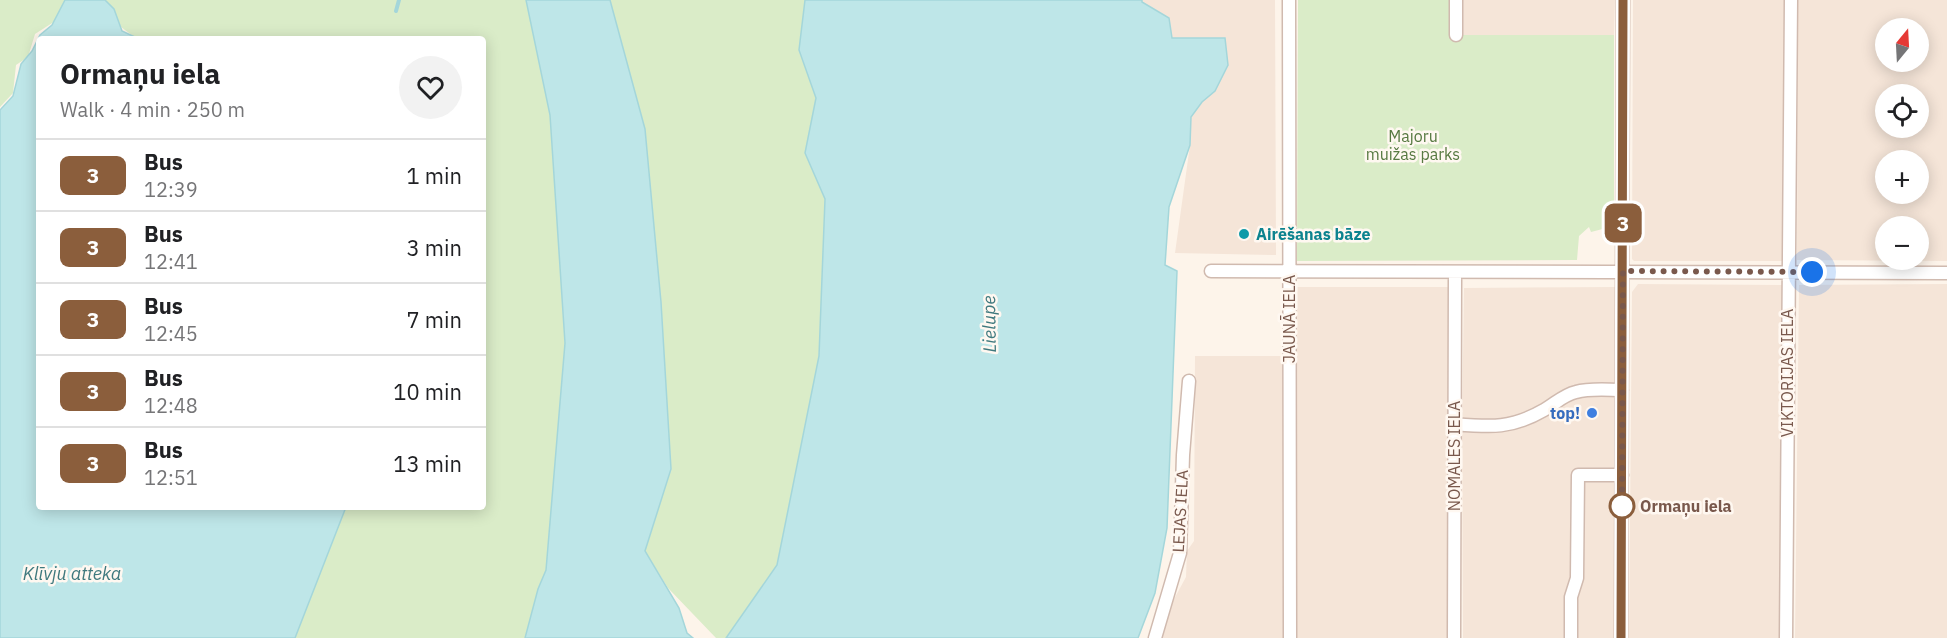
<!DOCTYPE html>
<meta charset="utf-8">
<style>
:root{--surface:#fff;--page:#f2f2f2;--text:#202124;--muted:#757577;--line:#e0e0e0}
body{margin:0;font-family:"IBM Plex Sans",sans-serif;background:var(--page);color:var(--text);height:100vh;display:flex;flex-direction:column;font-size:22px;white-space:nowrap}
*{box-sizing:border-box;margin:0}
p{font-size:20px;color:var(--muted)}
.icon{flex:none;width:33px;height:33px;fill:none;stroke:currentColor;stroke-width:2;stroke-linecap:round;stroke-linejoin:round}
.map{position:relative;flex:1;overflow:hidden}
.side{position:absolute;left:36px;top:36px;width:450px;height:474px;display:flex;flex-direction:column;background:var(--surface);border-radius:6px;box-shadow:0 3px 15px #0003}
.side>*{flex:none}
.badge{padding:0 12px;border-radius:9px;font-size:21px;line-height:39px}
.needle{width:39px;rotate:18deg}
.fabs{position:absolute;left:1875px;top:18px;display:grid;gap:12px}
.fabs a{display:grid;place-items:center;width:54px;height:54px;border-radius:50%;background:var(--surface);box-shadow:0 3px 15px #0003;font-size:30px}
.you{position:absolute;width:30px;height:30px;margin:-15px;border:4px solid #fff;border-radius:50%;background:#1a73e8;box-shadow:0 0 0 9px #1a73e833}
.map>.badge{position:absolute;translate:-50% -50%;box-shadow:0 0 0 3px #fff}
.round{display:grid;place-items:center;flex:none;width:63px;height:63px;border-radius:32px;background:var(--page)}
.head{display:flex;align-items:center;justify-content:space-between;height:102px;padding:0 24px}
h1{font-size:28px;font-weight:800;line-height:45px}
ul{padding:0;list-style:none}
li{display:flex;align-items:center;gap:18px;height:72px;padding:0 24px;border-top:2px solid var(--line)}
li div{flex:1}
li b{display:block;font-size:22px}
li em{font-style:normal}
li .badge{min-width:66px;font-weight:700;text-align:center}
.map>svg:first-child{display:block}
.residential{fill:#f5e5d8;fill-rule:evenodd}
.green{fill:#daecc8}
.water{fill:#bee6e8;stroke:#a4d6da;stroke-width:1.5}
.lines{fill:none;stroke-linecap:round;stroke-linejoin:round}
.stream{stroke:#a4d6da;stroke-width:4}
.minor-casing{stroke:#d0baaf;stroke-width:15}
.minor{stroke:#fff;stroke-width:12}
.line-casing{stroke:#fff;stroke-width:14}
.line{stroke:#8b5e3c;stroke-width:9}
.walk{stroke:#79584c;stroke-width:6;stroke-dasharray:0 10.8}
.culture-dot{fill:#0f9aa8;stroke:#fff8f1;stroke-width:2}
.shop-dot{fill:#3f7fe0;stroke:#fff8f1;stroke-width:2}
.stop-dot{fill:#fff;stroke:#8b5e3c;stroke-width:3}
.labels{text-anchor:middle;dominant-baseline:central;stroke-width:5;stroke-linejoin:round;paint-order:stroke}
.park-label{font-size:16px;fill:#577941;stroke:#fff8f1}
.culture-label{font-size:16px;font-weight:bold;fill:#0d838f;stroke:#fff8f1;text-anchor:start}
.street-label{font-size:16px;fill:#79584c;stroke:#fff8f1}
.shop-label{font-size:16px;font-weight:bold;fill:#366cbe;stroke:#fff8f1;text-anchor:end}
.stop-label{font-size:16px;font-weight:bold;fill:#79584c;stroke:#fff8f1;text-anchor:start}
.water-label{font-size:18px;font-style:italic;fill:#3f797e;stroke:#fff8f1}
</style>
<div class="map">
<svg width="1947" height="638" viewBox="0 0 1947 638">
<rect width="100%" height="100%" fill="#fdf4ea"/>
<path class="residential" d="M1142 0H1275L1276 255 1175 253 1190 145 1191 117 1202 102 1215 91 1228 65 1225 38H1171Z
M1463 0H1615L1614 35H1463Z
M1633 0H1784L1783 261H1634L1632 259Z
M1798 0H1947V261L1797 260ZM1918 28V62H1886V28ZM1918 94V128H1886V94ZM1886 160H1918V194H1886ZM1918 226V260H1886V226Z
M1638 284 1783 285 1782 638H1629L1632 292Z
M1947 284V638H1795L1799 285Z
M1297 287H1448V638H1297Z
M1617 287 1615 638H1463L1462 432 1464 288Z
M1195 356H1282L1283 638H1159L1167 612 1186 577 1187 551 1194 541Z"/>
<path class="green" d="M0 0H67L60 18 35 34 28 57 16 65 13 93 0 107Z
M101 0H526L550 115 565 343 546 570 531 638H290L344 507H483V39H137L121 27Z
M610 0H805L799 50 816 98 805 153 825 199 819 356 777 565 726 638H716L668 588 645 551 671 469 661 302 645 129Z
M1298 0H1450V35H1614V226L1591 232 1589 227 1579 236 1577 260 1297 261Z"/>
<path class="water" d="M65 0H105L114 9 122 31 139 39H39V507H346L295 638H0V110L13 96 21 64 32 51 40 35 52 25Z
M526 0H610L645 129 661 302 671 469 645 551 679 608 687 633 693 638H525L538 589 546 570 565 343 550 115Z
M805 0H1142V2L1169 18 1172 38H1225L1228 65 1215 91 1202 102 1191 117 1190 145 1169 207 1165 265 1177 271 1167 528 1155 593 1138 638H726L777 565 819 356 825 199 805 153 816 98 799 50Z"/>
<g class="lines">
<path class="stream" d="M396 11 399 0"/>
<defs>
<path id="minor" d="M1289 0 1290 638
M1456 0V35
M1211 271 1947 273
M1454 424C1491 427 1511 429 1544 410 1555 404 1563 395 1576 392 1590 388 1608 390 1622 390
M1155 638 1180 553 1183 455 1189 381
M1454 638 1455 274
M1571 638V597L1577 578 1578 475H1622
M1621 638 1623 0
M1786 638 1791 0"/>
</defs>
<use href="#minor" class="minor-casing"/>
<use href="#minor" class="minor"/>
</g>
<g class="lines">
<defs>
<path id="line" d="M1621 638 1623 0"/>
</defs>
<use href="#line" class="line-casing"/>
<use href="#line" class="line"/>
<path class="walk" d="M1622 506V514L1623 271 1812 272"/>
</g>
<circle class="culture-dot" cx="1244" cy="234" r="6"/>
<circle class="shop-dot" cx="1592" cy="413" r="6"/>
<circle class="stop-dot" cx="1622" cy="506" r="12"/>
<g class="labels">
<g class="park-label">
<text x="1413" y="136">Majoru<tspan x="1413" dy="18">muižas parks</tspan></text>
</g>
<g class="culture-label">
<text x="1256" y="234">Airēšanas bāze</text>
</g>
<g class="street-label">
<text transform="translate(1289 319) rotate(-90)">JAUNĀ IELA</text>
<text transform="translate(1787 373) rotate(-90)">VIKTORIJAS IELA</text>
<text transform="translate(1454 456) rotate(-90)">NOMALES IELA</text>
<text transform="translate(1180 511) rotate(-87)">LEJAS IELA</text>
</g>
<g class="shop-label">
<text x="1580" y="413">top!</text>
</g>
<g class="stop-label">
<text x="1640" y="506">Ormaņu iela</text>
</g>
<g class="water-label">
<text transform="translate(989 324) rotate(-91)">Lielupe</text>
<text x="72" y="573">Klīvju atteka</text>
</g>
</g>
</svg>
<div class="fabs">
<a><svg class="needle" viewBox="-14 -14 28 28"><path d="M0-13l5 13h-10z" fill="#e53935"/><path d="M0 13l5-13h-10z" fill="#757577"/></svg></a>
<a><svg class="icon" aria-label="locate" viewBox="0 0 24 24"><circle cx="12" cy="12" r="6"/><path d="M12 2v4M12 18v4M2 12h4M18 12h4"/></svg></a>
<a>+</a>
<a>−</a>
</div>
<div class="you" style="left:1812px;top:272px"></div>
<b class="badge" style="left:1623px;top:223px;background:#8b5e3c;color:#fff">3</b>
<section class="side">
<div class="head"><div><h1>Ormaņu iela</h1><p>Walk · 4 min · 250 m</p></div><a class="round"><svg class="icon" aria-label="heart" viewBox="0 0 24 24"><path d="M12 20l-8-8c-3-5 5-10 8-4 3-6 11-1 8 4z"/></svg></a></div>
<ul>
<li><span class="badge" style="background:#8b5e3c;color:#fff">3</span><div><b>Bus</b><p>12:39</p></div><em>1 min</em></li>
<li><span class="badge" style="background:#8b5e3c;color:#fff">3</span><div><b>Bus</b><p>12:41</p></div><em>3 min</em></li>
<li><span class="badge" style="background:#8b5e3c;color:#fff">3</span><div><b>Bus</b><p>12:45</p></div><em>7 min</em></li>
<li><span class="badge" style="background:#8b5e3c;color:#fff">3</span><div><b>Bus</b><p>12:48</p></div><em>10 min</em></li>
<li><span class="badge" style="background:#8b5e3c;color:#fff">3</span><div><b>Bus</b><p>12:51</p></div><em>13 min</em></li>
</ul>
</section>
</div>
